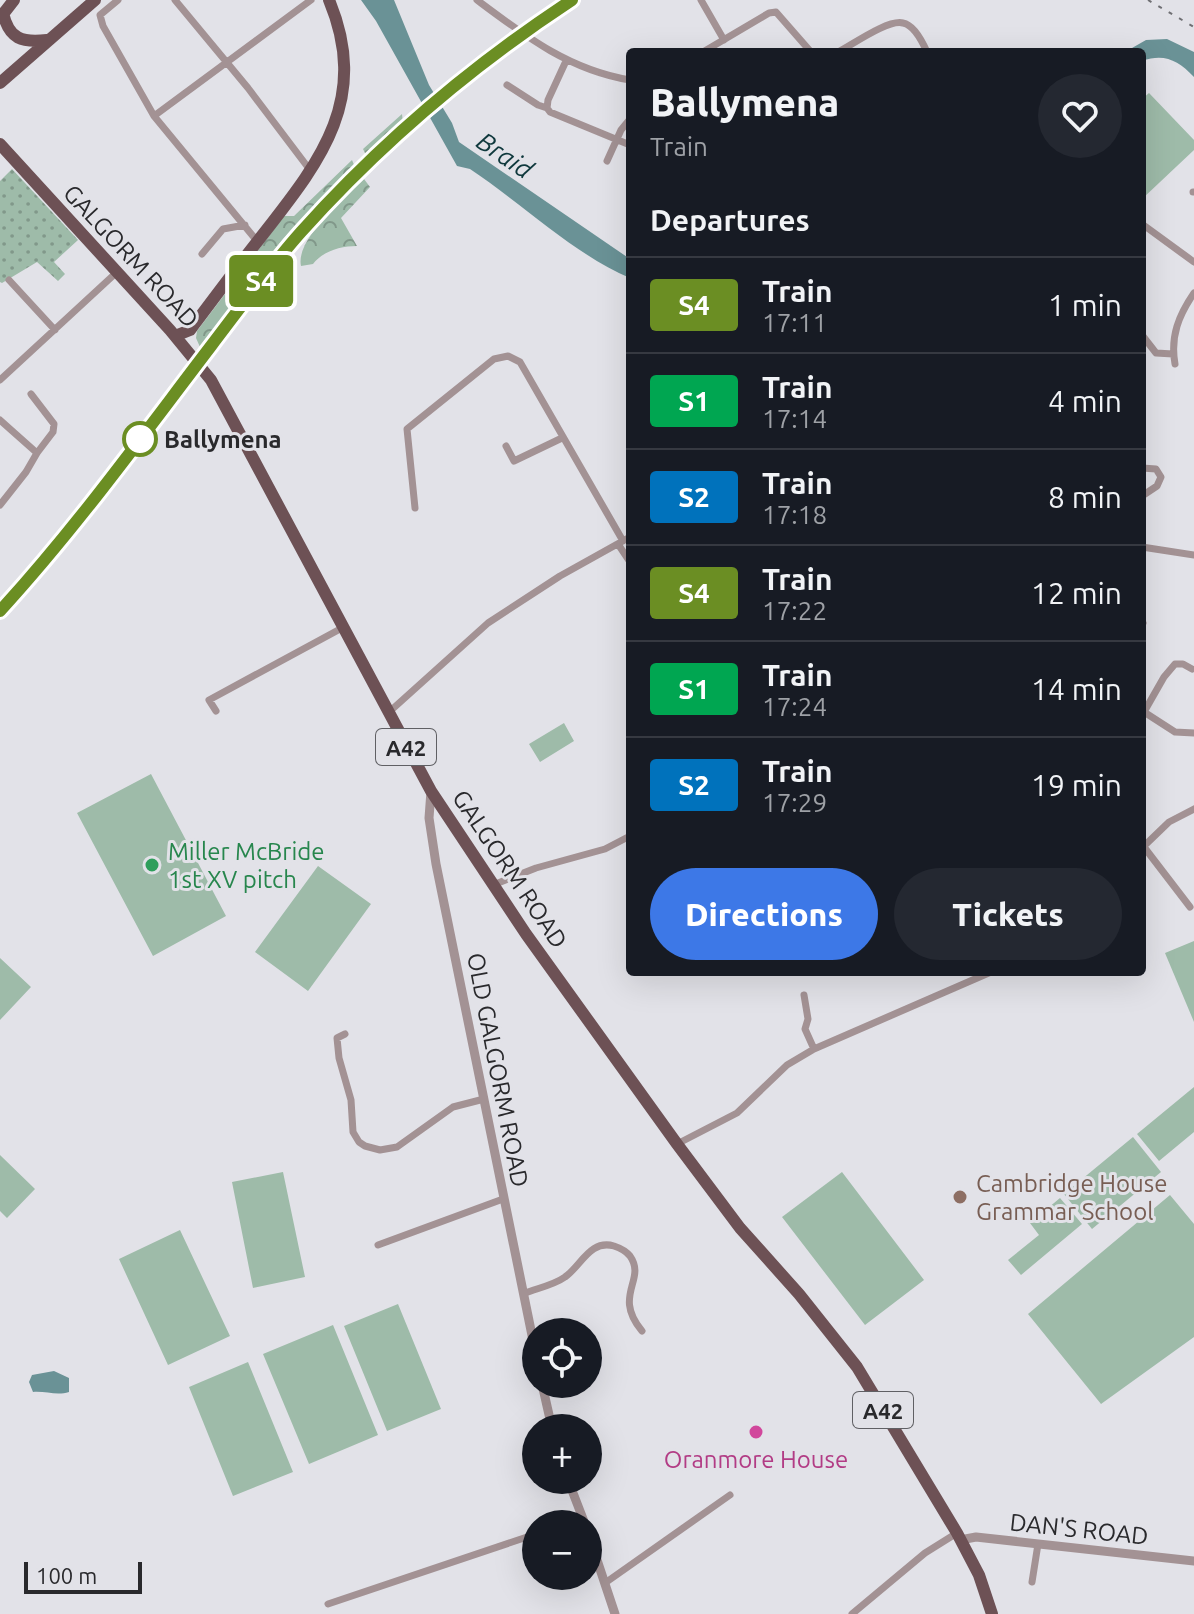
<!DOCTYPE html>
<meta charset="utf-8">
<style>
:root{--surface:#171b24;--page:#242831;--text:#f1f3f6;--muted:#9ea1a6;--line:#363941;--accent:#3d78e7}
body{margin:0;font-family:Ubuntu,sans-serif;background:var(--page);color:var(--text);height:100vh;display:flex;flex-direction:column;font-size:30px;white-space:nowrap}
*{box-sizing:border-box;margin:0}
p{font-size:26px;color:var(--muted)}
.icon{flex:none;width:44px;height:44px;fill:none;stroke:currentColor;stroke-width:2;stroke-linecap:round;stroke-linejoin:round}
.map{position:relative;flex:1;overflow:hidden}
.panel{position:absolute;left:626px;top:48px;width:520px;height:928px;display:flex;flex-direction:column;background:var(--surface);border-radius:8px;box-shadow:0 8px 32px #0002}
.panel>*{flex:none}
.badge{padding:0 16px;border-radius:6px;font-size:28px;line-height:52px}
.buttons{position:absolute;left:522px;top:1318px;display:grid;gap:16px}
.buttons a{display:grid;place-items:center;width:80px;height:80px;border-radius:50%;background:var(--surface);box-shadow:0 8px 32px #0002;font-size:40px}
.scale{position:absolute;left:24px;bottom:20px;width:118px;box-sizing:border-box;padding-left:8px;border:4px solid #29292c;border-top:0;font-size:22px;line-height:28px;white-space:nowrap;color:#29292c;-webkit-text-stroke:6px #e2e2e8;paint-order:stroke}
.map>.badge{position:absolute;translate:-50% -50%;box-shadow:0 0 0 4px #fff}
h2{padding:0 24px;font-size:30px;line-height:72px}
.round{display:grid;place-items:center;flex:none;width:84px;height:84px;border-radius:42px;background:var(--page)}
.headline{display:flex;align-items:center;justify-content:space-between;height:136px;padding:0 24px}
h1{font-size:38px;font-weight:800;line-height:60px}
.cta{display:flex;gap:16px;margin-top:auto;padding:16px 24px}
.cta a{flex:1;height:92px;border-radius:48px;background:var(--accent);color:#fff;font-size:32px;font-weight:800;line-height:92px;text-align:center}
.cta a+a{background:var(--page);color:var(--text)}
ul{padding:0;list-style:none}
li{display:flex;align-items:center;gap:24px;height:96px;padding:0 24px;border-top:2px solid var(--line)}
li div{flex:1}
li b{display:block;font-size:30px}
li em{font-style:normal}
li .badge{min-width:88px;font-weight:700;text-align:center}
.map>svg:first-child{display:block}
.green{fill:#9ebba9}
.forest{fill:url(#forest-crowns)}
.park{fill:url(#park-dots)}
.water{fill:#6a9296}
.pier{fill:#e2e2e8}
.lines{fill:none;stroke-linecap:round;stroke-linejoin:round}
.minor{stroke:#a39294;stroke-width:7}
.tertiary{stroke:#a39294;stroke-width:9}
.primary{stroke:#6d5155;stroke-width:12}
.rail{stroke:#6f6f73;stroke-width:2;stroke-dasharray:4 8;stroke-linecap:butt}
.line-casing{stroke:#fff;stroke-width:18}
.line{stroke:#6b8e23;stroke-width:12}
.stop-dot{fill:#fff;stroke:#6b8e23;stroke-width:4}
.leisure-dot{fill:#2e9e5b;stroke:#e2e2e8;stroke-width:3}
.education-dot{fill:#8d6e63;stroke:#e2e2e8;stroke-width:3}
.hotel-dot{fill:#d1479c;stroke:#e2e2e8;stroke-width:3}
.labels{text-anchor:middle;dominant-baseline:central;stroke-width:6;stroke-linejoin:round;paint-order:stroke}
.shield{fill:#e2e2e8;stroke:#606064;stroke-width:2}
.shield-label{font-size:22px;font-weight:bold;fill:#29292c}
.street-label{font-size:24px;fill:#29292c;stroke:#e2e2e8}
.stop-label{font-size:24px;font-weight:bold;fill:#29292c;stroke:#e2e2e8;text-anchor:start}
.leisure-label{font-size:24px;fill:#27864d;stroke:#e2e2e8;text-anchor:start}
.education-label{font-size:24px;fill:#785e54;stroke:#e2e2e8;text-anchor:start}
.hotel-label{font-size:24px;fill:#b23c85;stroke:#e2e2e8}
.water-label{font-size:26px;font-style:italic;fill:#0f383c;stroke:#e2e2e8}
</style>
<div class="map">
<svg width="1194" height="1614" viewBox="0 0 1194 1614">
<defs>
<pattern id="forest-crowns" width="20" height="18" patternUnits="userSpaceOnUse" patternTransform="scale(2)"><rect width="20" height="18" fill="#9ebba9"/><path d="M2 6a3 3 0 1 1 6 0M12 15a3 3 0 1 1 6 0" fill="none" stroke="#81988a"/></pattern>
<pattern id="park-dots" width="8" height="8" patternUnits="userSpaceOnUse" patternTransform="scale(2)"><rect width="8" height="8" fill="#9ebba9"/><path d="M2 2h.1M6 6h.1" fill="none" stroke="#81988a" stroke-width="1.8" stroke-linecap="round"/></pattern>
</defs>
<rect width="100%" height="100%" fill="#e2e2e8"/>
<path class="green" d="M1149 93 1194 140V150L1142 199V99Z
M564 723 574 741 540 762 529 744Z
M151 774 226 916 153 956 77 813Z
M318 866 371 904 308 991 255 952Z
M1194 941V1022L1165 953Z
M0 958 31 987 0 1020Z
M1194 1087V1132L1159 1161 1137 1134Z
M1133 1137 1161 1172 1092 1229 1064 1194Z
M0 1155 35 1189 7 1218 0 1211Z
M283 1172 305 1277 253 1288 232 1182Z
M842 1172 924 1280 865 1325 782 1217Z
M1170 1195 1194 1224V1337L1101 1404 1028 1314Z
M1060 1198 1082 1224 1021 1275 1008 1260 1039 1235 1030 1223Z
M180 1230 230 1336 168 1365 119 1259Z
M398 1304 441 1409 387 1431 344 1326Z
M333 1325 378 1435 309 1464 263 1354Z
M248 1362 293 1472 233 1496 189 1387Z"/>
<path class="forest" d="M402 114 403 123 367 157 363 149Z
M352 160 355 167 283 239 200 347 196 338 197 331 284 216H294Z
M364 179 370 187 341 218 357 246C341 246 323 251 313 264L301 266C295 239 346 197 364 179Z"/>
<path class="park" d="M12 169 78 240 54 262 65 274 58 281 37 262 2 283 0 282V181Z"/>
<path class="water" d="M361 0H394L429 85 452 123 459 142 630 259V278C575 255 520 202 470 169L457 166 376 21Z
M1167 39 1194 52V77C1178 60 1164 53 1142 61V52H1125L1146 40Z
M54 1371 69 1378V1392C57 1396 46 1391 33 1392L29 1382 32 1375Z"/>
<path class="pier" d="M439 94 446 105 427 120 421 110Z"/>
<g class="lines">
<path class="minor" d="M118 0 100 15 103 26 154 116 257 241
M175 0 248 88 310 170
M477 0C525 36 569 70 630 80
M701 0 724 40
M703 52 769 13 776 12 811 52
M838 52C852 45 888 19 903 23 914 25 923 43 927 52
M566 61 548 100 547 108 550 112 630 145
M507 85 538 105 547 108
M154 116 311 0
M607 161 621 130 630 119
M1193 192H1194
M1142 224 1194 262
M202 254 223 229 245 225
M9 280 55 330
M1142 335 1156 353 1173 354
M1175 364C1170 336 1179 315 1194 293
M0 380 117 272
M31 394 54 424 53 432 37 453
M0 420 37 453 26 472 0 505
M506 446 514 461 562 438
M1142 468 1156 469 1161 477 1157 486 1142 496
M415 508 407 429 494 359 508 356 520 362 623 541
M618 544 630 562
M1142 547 1194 555
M1142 624 1143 623
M1192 669 1183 664H1175L1164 677 1144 712 1175 732 1194 733
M216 711 209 700 342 628
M388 713 488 623 560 576 630 537
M1144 847 1190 907
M1142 848 1169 822 1194 809
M493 885 536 868 605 849 630 836
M804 995 808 1019 805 1029 814 1049
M345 1034 337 1038 339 1058 351 1100 353 1132 359 1142 365 1146 380 1150 397 1147 453 1107 484 1099
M677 1144 737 1113 787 1065 814 1049 991 972
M378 1245 503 1199
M525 1293C538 1288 554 1285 565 1277 581 1266 590 1239 614 1246 620 1248 626 1251 630 1256 647 1280 612 1295 642 1331
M562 1524 582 1515
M1032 1582 1038 1544
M605 1583 730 1495
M328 1604 536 1534
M852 1614 925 1553 957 1533"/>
<path class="tertiary" d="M431 791 429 818 436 864 536 1355
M542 1384 552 1428
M568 1480 585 1524
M588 1533 615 1614
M960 1540 976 1537 1194 1561"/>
<path class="primary" d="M3 13C9 39 22 43 47 40
M0 18 14 0
M0 83 95 0
M0 144 170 330 211 380 431 791 526 934 677 1144 740 1228 799 1294 857 1367 957 1533 979 1575 992 1614
M175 336 190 330C212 301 234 271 257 242 316 166 372 103 329 0"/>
<path class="rail" d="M1148 0 1194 27
M0 611C78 527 145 432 215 341 243 304 270 267 301 232 380 144 473 65 572 0"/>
</g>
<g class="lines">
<defs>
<path id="line" d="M0 611C76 528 143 435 211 346 240 308 269 268 301 232 380 144 473 65 572 0"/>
</defs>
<use href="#line" class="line-casing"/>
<use href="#line" class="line"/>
</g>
<circle class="stop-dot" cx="140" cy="439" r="16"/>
<circle class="leisure-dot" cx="152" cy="865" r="8"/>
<circle class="education-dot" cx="960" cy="1197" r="8"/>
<circle class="hotel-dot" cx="756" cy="1432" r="8"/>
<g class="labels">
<g class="shield">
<rect x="376" y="729" width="60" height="36" rx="6"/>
<rect x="853" y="1392" width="60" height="36" rx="6"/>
</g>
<g class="shield-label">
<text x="406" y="747">A42</text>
<text x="883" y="1410">A42</text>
</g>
<g class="street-label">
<text transform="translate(131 256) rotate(47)">GALGORM ROAD</text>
<text transform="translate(510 869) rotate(56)">GALGORM ROAD</text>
<text transform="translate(498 1070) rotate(79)">OLD GALGORM ROAD</text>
<text transform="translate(1079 1529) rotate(6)">DAN'S ROAD</text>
</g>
<g class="stop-label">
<text x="164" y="439">Ballymena</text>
</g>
<g class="leisure-label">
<text x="168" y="851">Miller McBride<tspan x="168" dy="28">1st XV pitch</tspan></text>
</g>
<g class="education-label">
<text x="976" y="1183">Cambridge House<tspan x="976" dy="28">Grammar School</tspan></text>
</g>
<g class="hotel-label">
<text x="756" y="1459">Oranmore House</text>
</g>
<g class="water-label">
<text transform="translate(505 155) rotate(34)">Braid</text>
</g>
</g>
</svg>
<div class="buttons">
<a><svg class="icon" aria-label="locate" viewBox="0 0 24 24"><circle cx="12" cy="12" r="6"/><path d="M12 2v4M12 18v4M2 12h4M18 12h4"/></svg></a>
<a>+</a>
<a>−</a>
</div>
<div class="scale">100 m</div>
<b class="badge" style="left:261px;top:281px;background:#6b8e23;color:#fff">S4</b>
<section class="panel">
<div class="headline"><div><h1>Ballymena</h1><p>Train</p></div><a class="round"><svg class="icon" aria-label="heart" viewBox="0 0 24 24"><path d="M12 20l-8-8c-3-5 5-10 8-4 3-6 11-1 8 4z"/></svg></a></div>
<h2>Departures</h2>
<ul>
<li><span class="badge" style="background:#6b8e23;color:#fff">S4</span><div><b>Train</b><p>17:11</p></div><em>1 min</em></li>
<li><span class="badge" style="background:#00a651;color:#fff">S1</span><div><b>Train</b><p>17:14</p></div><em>4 min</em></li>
<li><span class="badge" style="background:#0072bc;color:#fff">S2</span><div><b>Train</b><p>17:18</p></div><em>8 min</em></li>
<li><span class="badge" style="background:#6b8e23;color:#fff">S4</span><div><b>Train</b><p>17:22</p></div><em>12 min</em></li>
<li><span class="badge" style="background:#00a651;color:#fff">S1</span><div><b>Train</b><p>17:24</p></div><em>14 min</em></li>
<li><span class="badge" style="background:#0072bc;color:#fff">S2</span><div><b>Train</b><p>17:29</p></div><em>19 min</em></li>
</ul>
<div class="cta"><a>Directions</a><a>Tickets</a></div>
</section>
</div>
